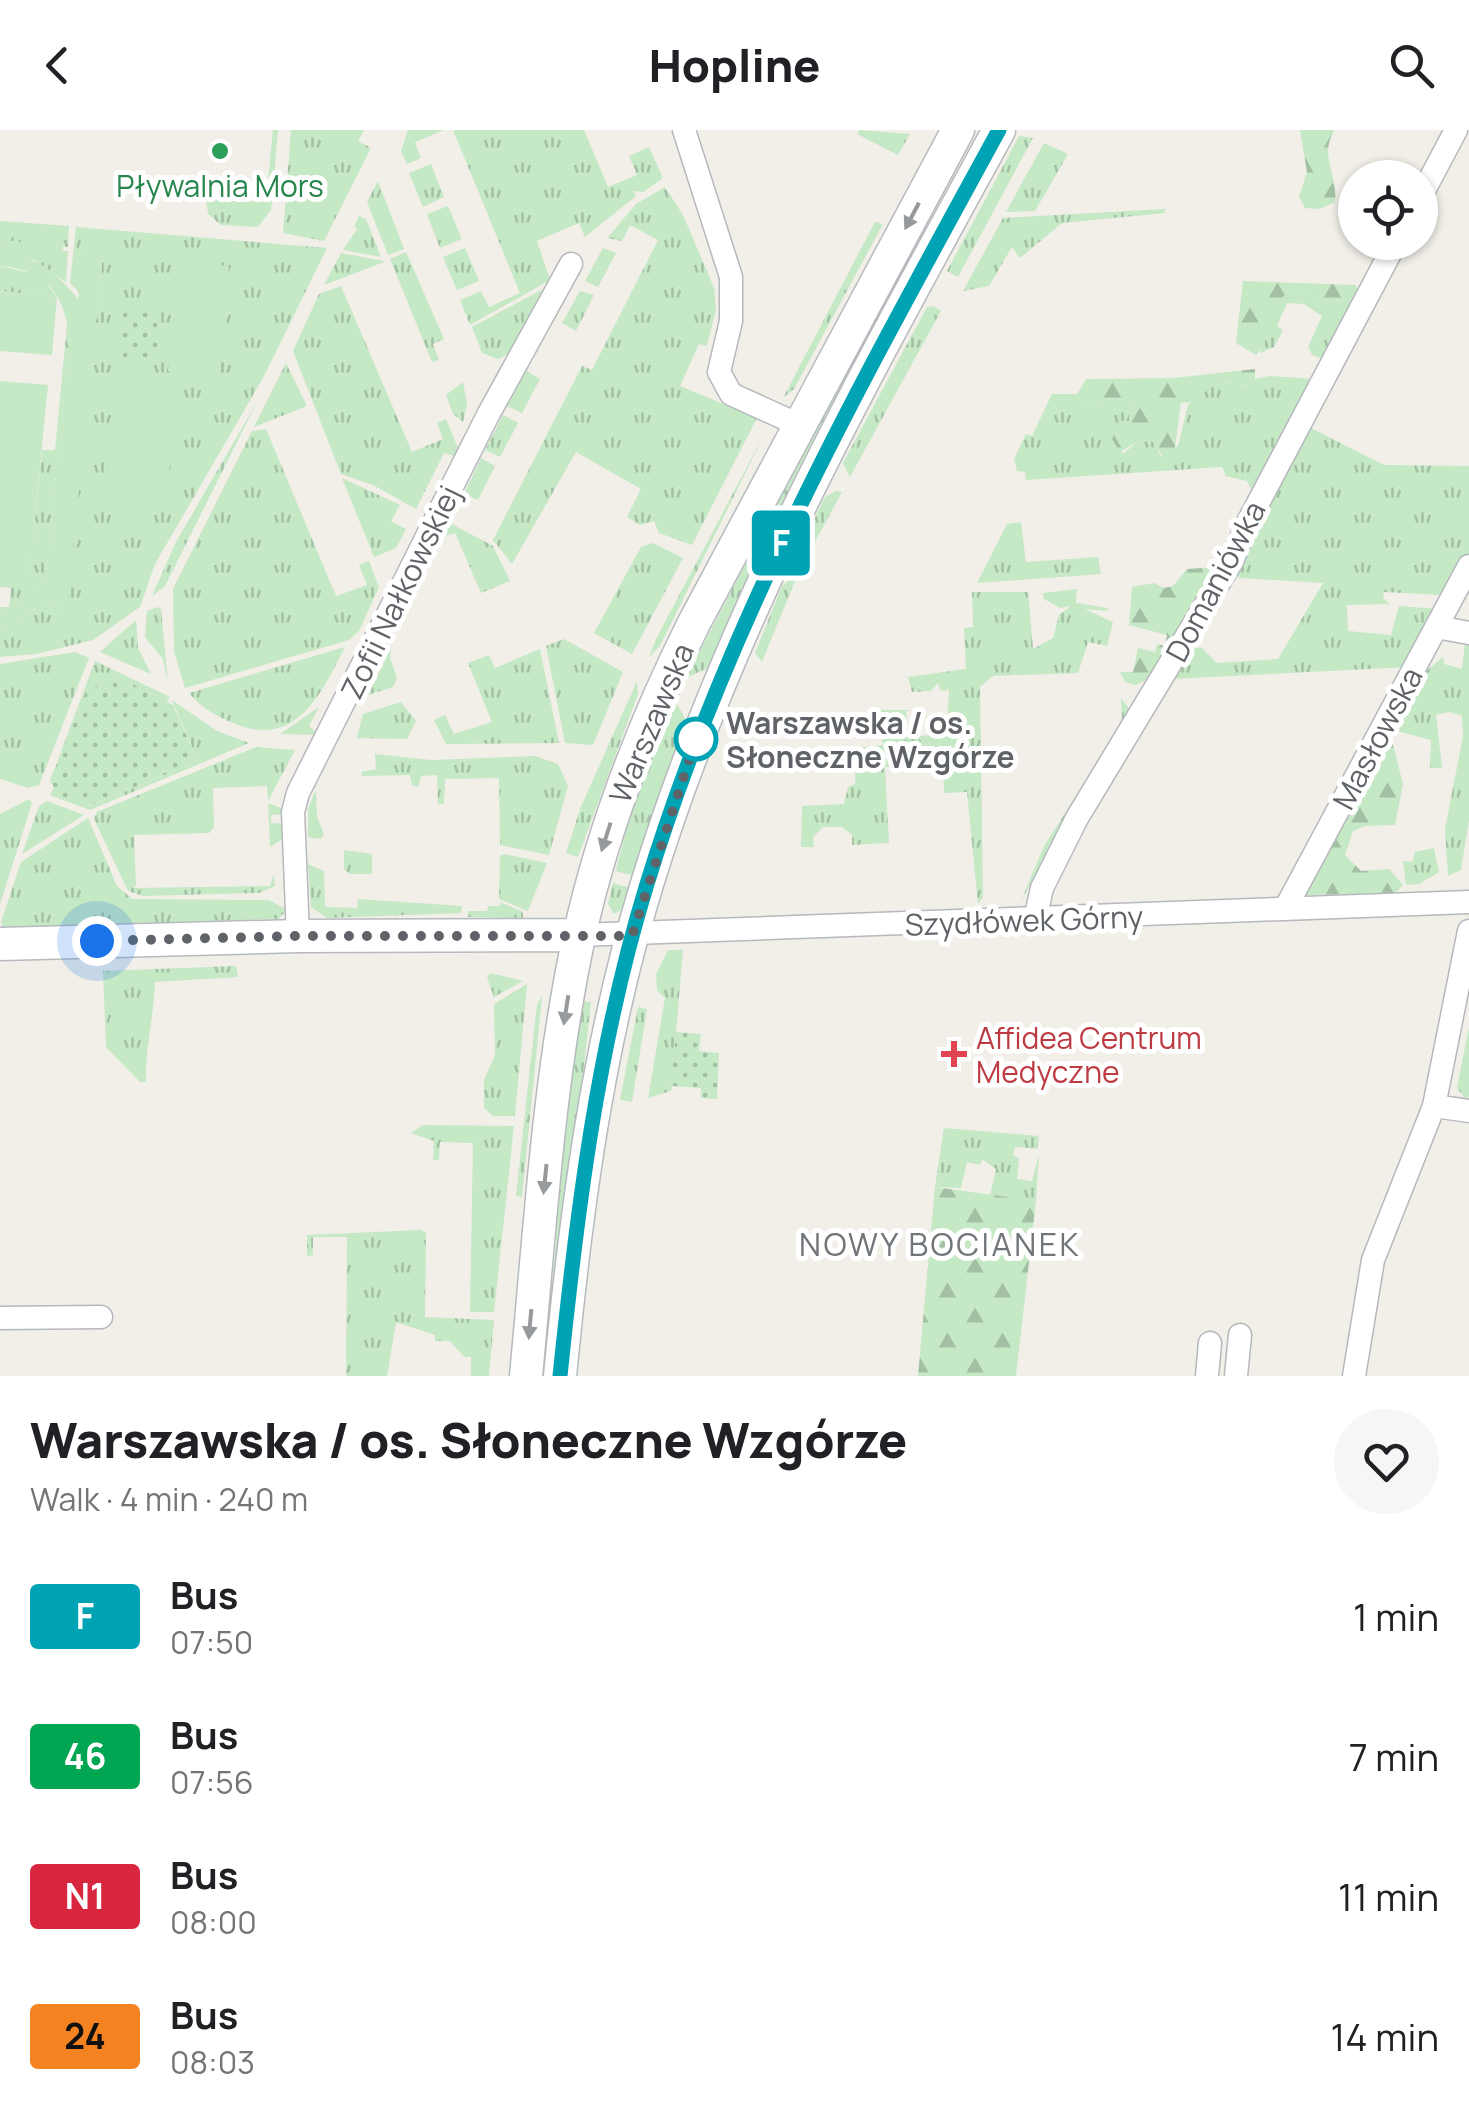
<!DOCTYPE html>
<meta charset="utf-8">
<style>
:root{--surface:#fff;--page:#f6f6f6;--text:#202124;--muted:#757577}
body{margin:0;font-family:Manrope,sans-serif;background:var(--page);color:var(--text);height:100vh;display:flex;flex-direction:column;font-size:38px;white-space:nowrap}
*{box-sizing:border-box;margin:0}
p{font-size:32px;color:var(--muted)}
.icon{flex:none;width:55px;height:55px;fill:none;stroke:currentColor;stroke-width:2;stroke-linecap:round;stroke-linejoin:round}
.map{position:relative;height:1246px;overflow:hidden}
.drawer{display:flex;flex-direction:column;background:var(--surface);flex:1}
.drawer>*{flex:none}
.badge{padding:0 20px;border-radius:8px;font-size:35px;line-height:65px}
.fabs{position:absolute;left:1338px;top:30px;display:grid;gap:20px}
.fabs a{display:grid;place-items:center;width:100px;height:100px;border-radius:50%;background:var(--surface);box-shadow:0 2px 8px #0004;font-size:50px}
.you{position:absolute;width:50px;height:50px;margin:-25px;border:8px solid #fff;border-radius:50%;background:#1a73e8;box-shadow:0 0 0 15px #1a73e833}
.map>.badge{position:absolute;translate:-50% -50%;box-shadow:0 0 0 5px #fff}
.round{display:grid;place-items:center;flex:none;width:105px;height:105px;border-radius:52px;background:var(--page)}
.head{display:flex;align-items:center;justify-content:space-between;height:170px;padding:0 30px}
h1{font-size:48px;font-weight:800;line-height:75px}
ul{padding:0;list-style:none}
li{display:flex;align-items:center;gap:30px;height:140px;padding:0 30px}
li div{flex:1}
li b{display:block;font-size:38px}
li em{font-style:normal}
li .badge{min-width:110px;font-weight:700;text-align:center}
header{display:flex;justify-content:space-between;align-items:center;height:130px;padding:0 30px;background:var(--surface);font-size:45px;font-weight:800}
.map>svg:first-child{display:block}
.grass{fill:url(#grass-tufts)}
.forest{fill:url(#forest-firs)}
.park{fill:url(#park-dots)}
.pitch{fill:#c5e8c5}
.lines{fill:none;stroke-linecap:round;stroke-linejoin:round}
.street-casing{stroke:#b5b8bc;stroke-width:25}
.secondary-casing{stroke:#b6babf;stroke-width:35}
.street{stroke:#fff;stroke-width:22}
.secondary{stroke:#fff;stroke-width:32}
.oneway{fill:#979a9d}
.line-casing{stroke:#fff;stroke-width:22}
.line{stroke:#00a3b4;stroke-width:15}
.walk{stroke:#5f6368;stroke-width:10;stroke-dasharray:0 18}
.leisure-dot{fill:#2e9e5b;stroke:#fff;stroke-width:4}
.stop-dot{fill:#fff;stroke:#00a3b4;stroke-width:5}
.health-dot{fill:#e0444e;stroke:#fff;stroke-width:4}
.labels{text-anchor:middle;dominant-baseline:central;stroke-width:10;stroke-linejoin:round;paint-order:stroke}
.leisure-label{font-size:30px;fill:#27864d;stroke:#fff}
.street-label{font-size:30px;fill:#5f6368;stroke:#fff}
.stop-label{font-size:30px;font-weight:bold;fill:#5f6368;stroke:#fff;text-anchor:start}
.health-label{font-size:30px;fill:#be3a42;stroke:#fff;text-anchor:start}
.neighbourhood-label{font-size:32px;letter-spacing:2.5px;fill:#70757a;stroke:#fff}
</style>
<header><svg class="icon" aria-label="back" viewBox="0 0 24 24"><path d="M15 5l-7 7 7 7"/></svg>Hopline<svg class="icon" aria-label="search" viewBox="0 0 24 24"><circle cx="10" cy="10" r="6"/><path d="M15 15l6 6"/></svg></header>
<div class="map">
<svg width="1469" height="1246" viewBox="0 0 1469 1246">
<defs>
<pattern id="grass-tufts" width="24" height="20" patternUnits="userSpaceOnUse" patternTransform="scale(2.5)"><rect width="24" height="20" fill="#c5e8c5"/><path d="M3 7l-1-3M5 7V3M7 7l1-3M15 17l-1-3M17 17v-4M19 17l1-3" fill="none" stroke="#a3c0a4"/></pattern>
<pattern id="forest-firs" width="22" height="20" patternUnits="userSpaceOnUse" patternTransform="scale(2.5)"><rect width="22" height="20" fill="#c5e8c5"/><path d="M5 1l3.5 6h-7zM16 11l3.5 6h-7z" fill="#a3c0a4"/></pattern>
<pattern id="park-dots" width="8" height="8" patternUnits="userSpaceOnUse" patternTransform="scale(2.5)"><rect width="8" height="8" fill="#c5e8c5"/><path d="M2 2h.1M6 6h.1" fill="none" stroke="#a3c0a4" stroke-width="1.8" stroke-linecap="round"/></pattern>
</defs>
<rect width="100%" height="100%" fill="#f1efe8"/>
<path class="grass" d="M273 0H278L271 80 258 97 221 95 208 84 206 69 266 72Z
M291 0H364L358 11 371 18 324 111 283 103Z
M408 0H444L415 12 421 28 407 34 401 21Z
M453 0H584L608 57 637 45 629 26 649 17 663 48 643 62 633 61 636 66 585 107 579 93 537 111 550 150 470 195 460 170 481 161 489 177 520 163Z
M859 0 910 4 898 25 857 4Z
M1019 6 1033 8 958 147 947 141Z
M1044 13 1068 24 1035 81 1006 82Z
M431 34 444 67 423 77 409 43Z
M378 51 404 119 388 125 367 72Z
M665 57 683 85 714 158 716 179 707 216 699 214 680 256 757 288 692 415 659 403 654 391 640 395 627 387 641 359 576 322 512 434 493 410 582 236 592 240 658 110 630 95 622 111 607 108 636 74Z
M448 76 462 109 440 118 427 84Z
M1165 79V83L1062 93 1020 128 1012 117 989 156 963 161 1003 88Z
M359 86 366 89 381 127 343 120 357 99 354 96Z
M0 91 69 96 68 117 0 110Z
M875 92 883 94 794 259 783 268Z
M76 97 327 118 263 248 155 434 140 477 93 510 36 524 0 527V497L14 494 41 475 66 479 103 124 84 121 80 163 70 153Z
M0 118 68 121 66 152 34 130 0 124Z
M465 118 479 151 457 160 443 127Z
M603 118 616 123 598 157 585 151Z
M406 122 444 209 433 214 439 230 432 232 390 129Z
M341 123 383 131 384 132 324 155Z
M904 128 914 134 763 420 708 538 686 548Z
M0 136 40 145 57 167 0 161Z
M551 155 514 221 498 229 482 223 472 197Z
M341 156 412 322 443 309 437 293 446 289 460 323 458 327 444 323 416 379 373 355 341 344 293 221 319 164Z
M580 161 594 165 576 201 562 193Z
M1289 161 1331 171 1352 169 1323 229 1312 225 1308 217 1322 186 1304 174 1287 173 1277 196 1283 200 1274 217 1260 223 1277 170Z
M933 176 941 181 850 347 843 333 927 177Z
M68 185 69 218 46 446 31 468 0 484V477H9L11 458H28L42 320H55Z
M286 233 307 276 254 297Z
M526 241 540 249 522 283 507 276Z
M1270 246 1314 249 1237 392 1251 359 1247 351 1226 346 1222 337 1026 350 1025 342 1017 341 1014 329 1026 304 1032 306 1052 264H1077L1080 272 1122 269 1131 273 1129 291 1112 308 1123 324 1137 312 1153 311 1161 327 1178 316 1188 275 1215 253 1254 255 1255 249Z
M463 252 467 275 463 292 453 284 446 265Z
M257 272 165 456 152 466 176 412Z
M503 285 518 293 500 327 485 320Z
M1299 292 1384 335 1469 336V432L1446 470 1440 465 1384 462 1383 468 1390 474 1347 475 1348 501 1391 505 1399 476 1439 479 1408 537 1173 549 1190 518H1202L1217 533 1278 529 1323 453 1239 448 1232 431Z
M266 299 336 466 367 455 359 435 369 431 379 457 359 501 349 510 185 558 174 521 173 459 252 301Z
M767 299 660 516 649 527 656 509Z
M481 328 495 336 478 370 464 364Z
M342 348 400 375 391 391 406 399 396 418 374 427Z
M836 361 842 362 803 434 798 423 825 367Z
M1021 392 1026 432 1098 427 1101 444 977 453 1007 394Z
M450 393 493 416 510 451 481 463 455 403 442 407Z
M653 413 683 428 632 524 594 503 641 417Z
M789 450 795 451 762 532 755 523 782 456Z
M1077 459 1076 473 1108 478 1107 481 1085 479 1113 492 1107 516 1088 512 1078 543 993 546 980 557 983 767 978 774 967 662 944 663 943 633 885 637 889 713 852 715V705L842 697H823L813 707 814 717H801L802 676 844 674 848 657 855 654 856 623 863 617 883 615 878 580H913L906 581 908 607 933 605V600L947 599 949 560 941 561 938 553 931 561 912 562 908 547 966 539 964 498 973 497 972 462H1028L1033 519 1053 508 1059 485 1071 476 1060 478 1044 469 1043 463Z
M158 477 161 479 168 553 163 529 145 507 147 481Z
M136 490 138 518 151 544 100 522Z
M564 509 623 542 593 615 565 613 546 516Z
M1469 512V690L1461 740 1448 746 1445 699 1463 606 1462 586 1449 582 1436 585 1442 638H1430L1431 610 1389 599 1413 552 1443 527 1444 534 1462 539 1465 513Z
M345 517C321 564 296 620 233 593 216 586 200 577 189 563Z
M391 517 390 528 397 548 393 557 368 565Z
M540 519 559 613 446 614 434 590 445 585 454 604 492 592 468 533 489 525 495 538Z
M75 522 89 528 39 655 28 658 0 649V534Z
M95 531 170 567 166 572 117 546 86 561 47 659Z
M637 551 638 564 578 727 566 723 580 679Z
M1121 568 1131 581 1021 771 1044 716 1122 594Z
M172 570 217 601 249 613 90 680 50 665 54 657 59 665 90 676 198 631Z
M401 572 416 591 407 609 357 608 363 584Z
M678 575 685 588 683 604 637 747 616 741C623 711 654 587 678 575Z
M319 577 309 596 319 605 280 604Z
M256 617 295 620 268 671 267 656 213 658 214 697 209 703 134 705 136 756 132 758 270 756 274 744 275 756 259 763 143 766 128 761 94 689 97 682Z
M375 624 431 630 535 626 558 634 568 656 549 725 500 715 499 648 445 649 444 674H438L437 645 421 646 418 657 412 655 410 645 362 646 361 642 376 639Z
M316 660 317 687 324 704 321 709 308 707V679Z
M29 669 32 673 0 774V684Z
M47 671 84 685 22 724 39 676Z
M268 673 283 679 282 684 271 685V693L284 694V708L270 717Z
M88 688 117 756 132 769 269 770 287 780 274 793 270 789 24 797 5 802 1 792 21 732Z
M1434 718 1439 742 1419 754 1406 755 1403 731 1412 732 1415 722Z
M344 720 372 724V744H350L344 739Z
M504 724 547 733 528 781 499 769 500 726Z
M308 734 324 741 325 777 357 778 358 769 462 776 461 783 327 788 311 777Z
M613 753 634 759 625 778 614 784 608 774Z
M500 772 523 782V788L468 787V781H487L488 776H500Z
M668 820H683L671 961 648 968 665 868 657 860 656 844Z
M236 836 238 847 155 852C154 887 145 918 146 952H140L106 917 103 841Z
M490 843 523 851 494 867 487 848Z
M527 854 515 986H493L484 978V950L495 925 494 874Z
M542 866V867L522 1067 516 1066 537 874Z
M580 871 591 872 550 1246H544L556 1112 555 1029Z
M638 877 647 879 632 972 620 970Z
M1469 897V967H1464L1457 958Z
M423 995 514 996 494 1182H470L473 1013 440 1012 439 1030H433L434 1011 411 1003Z
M944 998 1039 1006 1037 1019 1015 1017 1013 1025 1019 1029 1017 1049 1032 1051 1039 1024 1036 1071 990 1065 996 1039 982 1029 980 1035 967 1032 961 1058 935 1057Z
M421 1100 426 1103 425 1187 494 1190 489 1246H471V1227H464L450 1211H435V1205L396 1192 387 1246H346L347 1107H313V1125L307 1126V1105Z"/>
<path class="forest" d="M1300 0H1334C1319 28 1338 43 1335 72L1320 79 1305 78 1299 67 1307 42Z
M1243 151 1356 155 1357 159 1352 169 1331 171 1289 161C1266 178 1275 207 1256 225L1236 213Z
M1255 239V255L1216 253 1193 272 1181 273 1172 340 1152 311 1137 312 1120 322 1112 309 1120 291H1129L1131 273 1122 269 1080 272 1077 264 1086 249 1173 248Z
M1217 437 1156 545 1136 555 1125 552 1120 542H1133L1138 518 1155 522 1157 514 1165 516 1167 505 1129 495 1132 457 1154 453 1164 458 1173 456 1187 439Z
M1389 599 1403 654 1395 695 1364 696 1353 701 1345 725 1361 741 1389 739 1403 755 1395 763 1304 765Z
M935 1057 1036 1071 1016 1246H918Z"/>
<path class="park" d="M121 178 159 182 156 230 117 227Z
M117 546 173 575 198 631 89 676 59 665 50 651 86 561Z
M676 902 701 904 699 921 719 923 717 969 701 968V958L671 956Z"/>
<path class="pitch" d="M0 110 63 116 62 124 0 118Z
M84 121 103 123 67 479 41 475 14 494 0 497V484L31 468 46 446 69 218C69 171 50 139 0 136V124C35 124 57 143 78 169Z
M178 132 229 136 219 245 168 241Z
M0 161 57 167 52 225 0 221Z
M117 245 178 250 166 375 104 370Z
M0 251 48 255 28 459 0 457Z"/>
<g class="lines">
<defs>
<path id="street" d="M684 0 731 147V191L719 242 731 264 799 295
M1420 68 1456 0
M1436 497 1469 503
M1285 779 1469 436
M1035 789 1042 758 1077 688 1232 431 1247 394 1396 112
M579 805 1469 772
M298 806 293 682 298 663 488 285 571 134
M1434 976 1469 981
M0 1188 101 1187
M1207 1246 1210 1213
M1236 1246 1240 1205
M1354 1246 1373 1130 1434 976 1469 801"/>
<path id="secondary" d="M0 814 298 806 579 805
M526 1246C540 1100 548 951 579 807 603 697 644 593 694 493L958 0
M560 1246C576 1081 598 913 647 754 729 486 866 244 999 0"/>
</defs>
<use href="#street" class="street-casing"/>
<use href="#secondary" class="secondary-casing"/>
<use href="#street" class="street"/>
<use href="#secondary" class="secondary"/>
</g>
<defs><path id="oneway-solid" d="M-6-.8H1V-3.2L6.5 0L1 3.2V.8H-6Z" transform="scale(2.5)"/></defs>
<g class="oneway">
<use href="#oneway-solid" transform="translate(912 86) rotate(118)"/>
<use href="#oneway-solid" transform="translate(606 707) rotate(108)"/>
<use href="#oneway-solid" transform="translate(566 880) rotate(99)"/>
<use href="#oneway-solid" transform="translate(545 1049) rotate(96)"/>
<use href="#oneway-solid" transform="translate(530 1194) rotate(95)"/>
</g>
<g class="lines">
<defs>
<path id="line" d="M560 1246C577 1081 598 913 647 754 729 486 866 244 999 0"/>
</defs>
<use href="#line" class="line-casing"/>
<use href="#line" class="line"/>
<path class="walk" d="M97 811 298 806H632L696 609"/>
</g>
<circle class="leisure-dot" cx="220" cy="21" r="10"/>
<circle class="stop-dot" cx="696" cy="609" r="20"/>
<path class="health-dot" d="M949 909h10v10h10v10h-10v10h-10v-10h-10v-10h10z"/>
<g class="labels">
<g class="leisure-label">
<text x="220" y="55">Pływalnia Mors</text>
</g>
<g class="street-label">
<text transform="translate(1215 451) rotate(-62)">Domaniówka</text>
<text transform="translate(400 462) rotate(-64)">Zofii Nałkowskiej</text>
<text transform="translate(651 593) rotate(-67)">Warszawska</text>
<text transform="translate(1377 608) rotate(-62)">Masłowska</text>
<text transform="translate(1024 790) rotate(-2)">Szydłówek Górny</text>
</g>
<g class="stop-label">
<text x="726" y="592">Warszawska / os.<tspan x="726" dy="34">Słoneczne Wzgórze</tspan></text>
</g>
<g class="health-label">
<text x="976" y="907">Affidea Centrum<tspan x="976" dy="34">Medyczne</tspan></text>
</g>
<g class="neighbourhood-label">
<text x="940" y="1114">NOWY BOCIANEK</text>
</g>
</g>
</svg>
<div class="fabs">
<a><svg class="icon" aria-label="locate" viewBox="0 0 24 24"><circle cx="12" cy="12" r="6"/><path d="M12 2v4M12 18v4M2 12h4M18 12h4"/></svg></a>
</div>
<div class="you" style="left:97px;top:811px"></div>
<b class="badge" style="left:781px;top:413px;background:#00a3b4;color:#fff">F</b>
</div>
<section class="drawer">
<div class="head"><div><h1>Warszawska / os. Słoneczne Wzgórze</h1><p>Walk · 4 min · 240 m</p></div><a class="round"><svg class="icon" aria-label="heart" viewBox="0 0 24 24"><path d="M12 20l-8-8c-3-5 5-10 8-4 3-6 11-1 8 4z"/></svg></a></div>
<ul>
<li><span class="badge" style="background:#00a3b4;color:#fff">F</span><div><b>Bus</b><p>07:50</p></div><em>1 min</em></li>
<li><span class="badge" style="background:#00a651;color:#fff">46</span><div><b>Bus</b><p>07:56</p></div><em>7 min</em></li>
<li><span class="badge" style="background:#d7263d;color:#fff">N1</span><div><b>Bus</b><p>08:00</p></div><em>11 min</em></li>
<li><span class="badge" style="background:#f58220;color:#111">24</span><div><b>Bus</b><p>08:03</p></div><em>14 min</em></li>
</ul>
</section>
